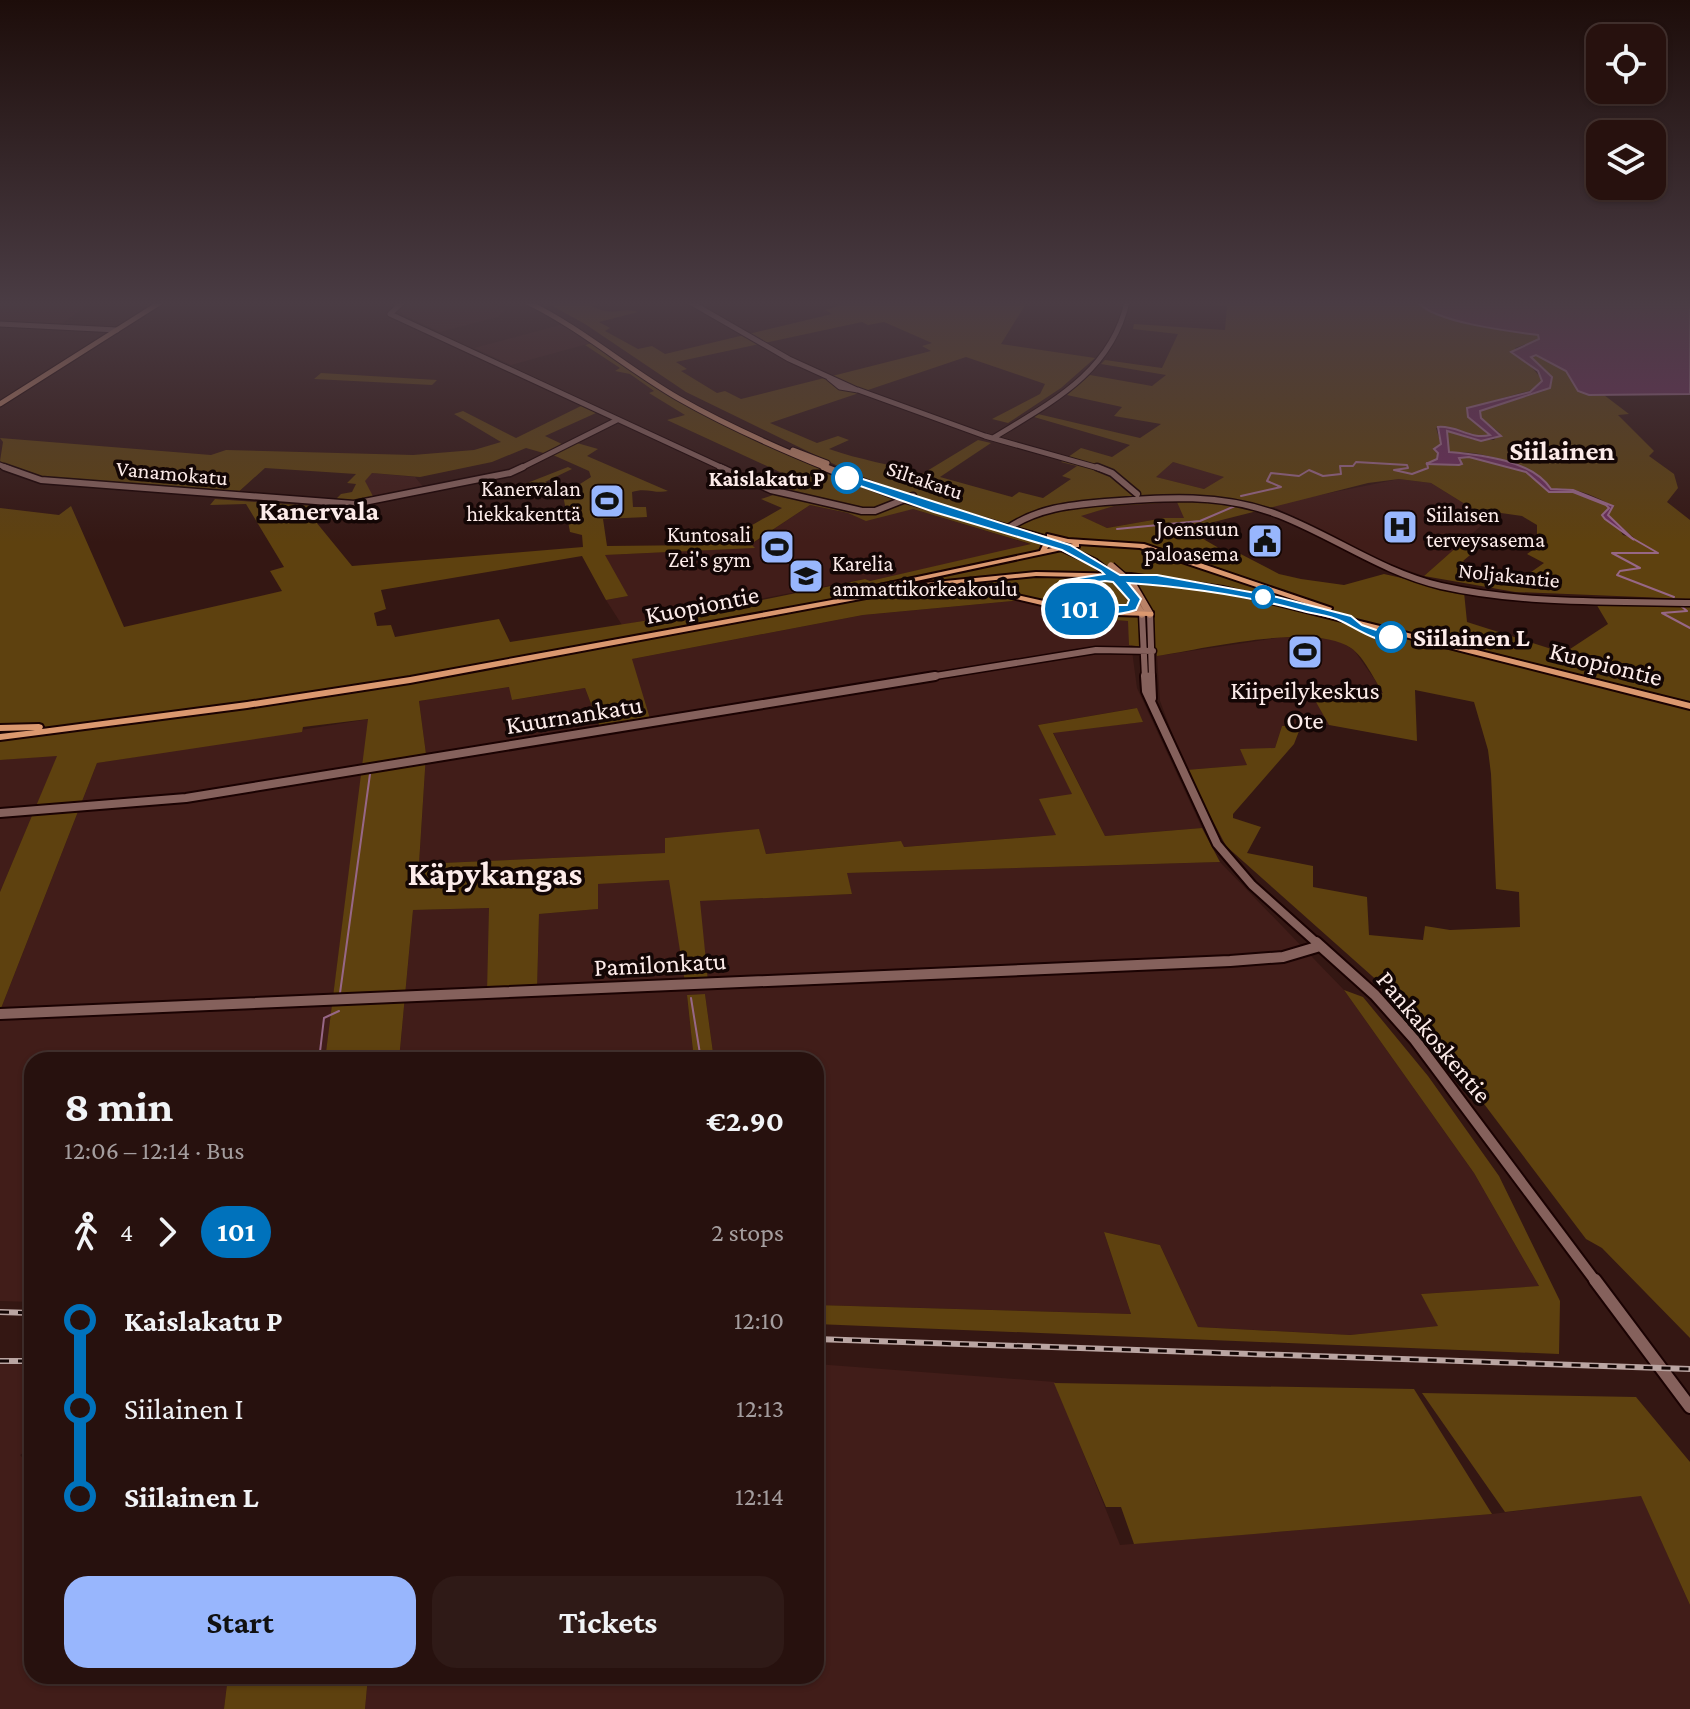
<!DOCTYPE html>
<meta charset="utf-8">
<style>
:root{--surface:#27110e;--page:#2f1a17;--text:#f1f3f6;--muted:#a49d9e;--line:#43312e;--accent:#98b6fd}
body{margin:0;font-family:"Crimson Pro",serif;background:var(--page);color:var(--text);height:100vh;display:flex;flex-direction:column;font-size:30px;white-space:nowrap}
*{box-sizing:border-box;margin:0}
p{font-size:26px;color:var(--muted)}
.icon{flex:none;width:44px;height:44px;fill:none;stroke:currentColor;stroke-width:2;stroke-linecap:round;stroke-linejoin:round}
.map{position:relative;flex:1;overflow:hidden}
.drawer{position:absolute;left:24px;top:1052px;width:800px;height:632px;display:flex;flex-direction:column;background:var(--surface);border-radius:24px;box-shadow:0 2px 6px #0004,0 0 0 2px var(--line)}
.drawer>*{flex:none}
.badge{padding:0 16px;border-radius:26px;font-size:28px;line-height:52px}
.fabs{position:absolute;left:1586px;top:24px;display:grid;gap:16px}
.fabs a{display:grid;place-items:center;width:80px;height:80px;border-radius:16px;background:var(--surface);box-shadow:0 2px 6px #0004,0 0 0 2px var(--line);font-size:40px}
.map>.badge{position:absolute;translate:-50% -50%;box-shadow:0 0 0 4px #fff}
.legs{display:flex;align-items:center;gap:12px;height:88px;padding:0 40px;font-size:26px}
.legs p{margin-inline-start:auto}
.summary{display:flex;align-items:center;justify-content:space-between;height:136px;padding:0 40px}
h1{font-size:44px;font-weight:700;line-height:60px}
.action{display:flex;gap:16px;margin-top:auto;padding:16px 40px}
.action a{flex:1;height:92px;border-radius:24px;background:var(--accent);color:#111;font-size:32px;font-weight:700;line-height:92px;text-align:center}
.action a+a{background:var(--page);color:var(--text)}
ul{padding:0 40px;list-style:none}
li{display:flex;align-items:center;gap:28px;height:88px;font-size:30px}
li i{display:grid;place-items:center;width:12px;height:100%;margin:0 10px;background:currentColor}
li i::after{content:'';width:20px;height:20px;margin:-10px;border:6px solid;border-radius:50%;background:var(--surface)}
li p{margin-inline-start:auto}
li:first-child i{background:linear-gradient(#0000 50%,currentColor 0)}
li:last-child i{background:linear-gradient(currentColor 50%,#0000 0)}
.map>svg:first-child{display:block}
.built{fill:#411d19}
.green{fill:#5e410f;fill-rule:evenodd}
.water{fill:#6c2e5b;stroke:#976786;stroke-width:2}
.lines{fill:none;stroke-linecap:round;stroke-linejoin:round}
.stream{stroke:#976786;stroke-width:2}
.secondary-far4-casing{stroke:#1a0202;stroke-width:7}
.secondary-far3-casing{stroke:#1a0202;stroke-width:9}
.secondary-far2-casing{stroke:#1a0202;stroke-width:12}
.secondary-far1-casing{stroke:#1a0202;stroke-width:14}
.secondary-casing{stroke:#1a0202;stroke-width:16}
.primary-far1-casing{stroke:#1a0202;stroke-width:7}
.primary-casing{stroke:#1a0202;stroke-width:10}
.highway-casing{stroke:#1a0202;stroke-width:4}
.secondary-far4{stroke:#85615c;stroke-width:5}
.secondary-far3{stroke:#85615c;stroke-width:6}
.secondary-far2{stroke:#85615c;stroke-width:8}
.secondary-far1{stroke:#85615c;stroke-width:10}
.secondary{stroke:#85615c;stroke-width:12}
.primary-far1{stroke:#b98267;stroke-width:5}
.primary{stroke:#b98267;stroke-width:7}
.highway{fill:#db986f;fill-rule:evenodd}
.rail-casing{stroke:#baa5a2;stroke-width:6}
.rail{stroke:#130605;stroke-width:3;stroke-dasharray:9;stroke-linecap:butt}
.primary-bridge-casing{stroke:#1a0202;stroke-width:10;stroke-linecap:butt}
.primary-bridge{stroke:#b98267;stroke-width:7}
.line-1{fill:#0072bc;stroke:#fff;stroke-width:2;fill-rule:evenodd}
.stop-1-dot{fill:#fff;stroke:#0072bc;stroke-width:4}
.labels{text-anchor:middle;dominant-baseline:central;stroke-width:7;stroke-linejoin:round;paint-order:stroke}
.far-street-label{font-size:22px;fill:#fcebe9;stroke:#130605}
.far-stop-label{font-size:22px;font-weight:bold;fill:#fcebe9;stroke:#130605;text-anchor:end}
.far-poi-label{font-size:22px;fill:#fcebe9;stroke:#130605;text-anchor:end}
.street-label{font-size:26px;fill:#fcebe9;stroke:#130605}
.stop-label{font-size:26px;font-weight:bold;fill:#fcebe9;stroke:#130605;text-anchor:start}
.poi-label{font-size:26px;fill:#fcebe9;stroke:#130605}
.far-district-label{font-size:28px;font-weight:bold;fill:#fcebe9;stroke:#130605}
.district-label{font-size:34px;font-weight:bold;fill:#fcebe9;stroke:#130605}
</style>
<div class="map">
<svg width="1690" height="1709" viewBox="0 0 1690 1709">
<rect width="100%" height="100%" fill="#341713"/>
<path class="built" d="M93 302 58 326 0 323V303Z
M411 302H482L505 309 498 317 440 332 397 312Z
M564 324 591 343 511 365 474 348Z
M1173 462 1209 472 1225 477 1204 489 1155 477Z
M372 473 415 477 425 489 375 500 364 481Z
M1399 479 1431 483 1473 509 1491 514V517L1424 576 1378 560 1270 505Z
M1178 502 1185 518H1164L1107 528 1080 516 1113 506Z
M810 505 848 513 913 509 1033 545 870 581 864 579 622 625 606 600 627 596 604 555 753 548 750 545Z
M1022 600 1088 618 1128 621 1137 688 1202 828 1105 836 1053 732 1143 722 1136 708 1038 725 1073 795 1057 835 903 847 900 841 766 854 759 830 665 838 666 853 419 864 426 754 419 701 510 687 513 700 585 688 601 730 632 659 863 615Z
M1283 637 1336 639 1354 650 1384 693 1313 695 1329 725 1282 726 1275 748 1248 765 1186 770 1160 701 1157 656Z
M369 719 325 1060H32V1302L0 1301V1011L97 763Z
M58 755 0 892V760Z
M1220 862 1344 990 1474 1173 1539 1286 1421 1294 1439 1326 1350 1335 1198 1327 1160 1245 1104 1232 1131 1314 816 1305V1060H714L705 994 687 995 694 1060H399L413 910 489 908 537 990 539 914 597 909V884L670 879 685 982 708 981 699 901 852 894 846 873Z
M0 1360 32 1367V1448L20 1455 32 1467V1676H228L224 1709H0Z
M816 1364 1055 1382 1120 1545 1492 1514 1641 1495 1690 1605V1709H365L368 1676H816Z"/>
<path class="green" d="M545 302H604L592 306C615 318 619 306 638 312L599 322 610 328 605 331 638 349 652 346 665 354 832 314 825 310 842 305 837 302H1027L1001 344 1095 358 1061 388 1008 423 992 419 1040 394 1045 384 966 357 770 423 817 443 838 436 849 440 829 449C860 460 890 464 922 474L978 440 991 443 940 477 1012 497 1019 492 1043 498 1071 479 1062 476 1077 466 1061 462 1081 448 1112 457 1130 445 1034 417 1038 414 1140 438 1161 424 1114 416 1122 407 1067 395 1090 375 1152 386 1166 375 1101 364 1105 360 1162 368 1178 334 1133 329 1134 324 1225 330 1227 306 1201 302H1443L1544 328 1540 339 1515 348 1541 378 1552 377 1531 356 1549 343 1579 391 1604 395 1629 414 1618 415 1654 451 1649 456 1674 474 1678 488 1667 502 1690 520V599L1515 592 1424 576 1459 545 1476 550 1463 561 1471 569 1514 584 1544 563 1527 554 1537 547V525L1522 516 1473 509 1431 483 1399 479 1368 483 1186 529 1224 551 1231 549 1279 574 1301 579 1344 585 1384 574 1464 592 1467 622 1564 653 1608 624 1595 602 1690 605V1338L1602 1248 1586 1239 1438 1043 1390 992 1226 846 1186 770 1247 765 1240 749 1275 748 1282 726H1301L1294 744 1233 814V818L1261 827 1247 853 1313 866V887L1367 897 1369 935 1423 940 1425 926 1450 930 1520 927 1519 892 1496 889 1491 774 1488 750 1474 702 1415 690 1417 741 1329 725 1312 695 1383 693C1374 679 1364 657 1351 648 1314 622 1202 649 1157 656L1156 649 1129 645 1128 621 1088 618 1022 600 863 615 632 659 651 722 601 730 585 688 512 700 509 687 419 701 426 754 419 864 665 853V838L759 829 766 854 901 841 904 847 1056 835 1039 799 1072 794 1038 725 1137 708 1143 722 1053 733 1105 836 1202 828 1220 862 847 873 852 894 700 901 708 981 685 983 669 880 598 884V909L539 914 537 991 487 993 489 908 413 910 399 1060H325L368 719 303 727 302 732 97 763 0 1011V892L57 756 0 760V508L59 515 71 506 124 627 282 591 270 571 284 567 246 504 210 505 215 499 340 508 316 522 352 566 583 547 582 535 570 532 563 495 537 485 512 493 507 491 568 467 572 469 545 482 569 491 591 477 589 471 553 455 577 443 598 449 587 456 668 491C655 494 646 487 632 492L633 507H646L647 517 603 519 607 546 705 545 726 540 782 508 761 499 806 484 667 420 685 415 649 393 654 391 630 374 615 371 620 368 585 345 592 343C664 399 743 436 827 472L844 469 686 392 585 324ZM862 322 868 325 884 322 932 343 922 346 931 351 741 399 725 391 717 393 681 371 687 369 676 362ZM1539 388 1544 391 1480 411 1481 418 1500 433 1494 440H1474L1447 431 1448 451C1456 453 1464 452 1473 453 1499 457 1536 469 1551 490 1572 485 1595 496 1613 506L1608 515 1634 538 1623 535 1617 526 1605 519 1609 508 1606 505 1573 492H1549L1526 472 1469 457H1461L1458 460 1462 463 1456 466 1435 462 1438 453 1435 448 1441 444 1436 428 1474 437 1491 435 1467 408ZM1173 462 1224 477 1204 489 1156 477ZM1177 502 1184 518H1164L1107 528 1081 516 1114 506ZM810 505 848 513 866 521 913 509 1031 544 870 581 865 579 713 610 510 642 499 619 395 637 391 625 377 626 374 613 386 609 381 590 582 556 606 600 628 596 605 555 755 548 751 544Z
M321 373 437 380 432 385 314 379Z
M583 405 596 413 545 436 564 445 547 454 526 448 492 462 420 477 372 473 365 481 375 500 332 503 341 494 352 492 356 484 347 483 356 474 265 468 235 495 51 480 20 474 0 461 3 442 0 438 211 455 226 450 413 455 474 450 501 442 454 414 463 411 516 438Z
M1344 990 1363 997 1428 1076 1499 1176 1560 1301 1559 1354 816 1324V1305L1131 1314 1104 1232 1160 1245 1198 1327 1350 1335 1438 1326 1421 1294 1539 1286 1474 1173Z
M705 994 714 1060H694L687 995Z
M1054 1383 1414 1389 1492 1514 1134 1544 1121 1507H1106Z
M1422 1393 1636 1397 1690 1462V1605L1641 1496 1505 1512Z
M228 1676H368L365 1709H224Z"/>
<path class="water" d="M1419 303 1690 302V394L1589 395 1578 391 1566 371 1536 355 1531 357 1552 377 1550 388 1480 411 1481 418 1501 436 1481 441 1447 431 1449 452C1482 455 1532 460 1551 489L1573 490 1613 506 1608 515 1634 540 1605 519 1602 515 1609 508 1606 505 1573 492H1549L1526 472 1469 457 1459 458 1462 464 1459 465 1426 464 1437 459 1438 453 1434 449 1441 444 1438 427C1457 425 1470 440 1490 435L1468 417 1467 408 1530 392 1542 381 1538 371 1511 352 1539 339 1538 335C1507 331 1435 322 1419 303Z"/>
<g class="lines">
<path class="stream" d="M1241 496 1281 487 1267 481 1271 473 1299 476 1309 470 1323 476 1341 474 1340 466H1353L1356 462 1407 465 1408 468 1394 470 1412 474 1428 468 1427 463
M1117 529 1200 521 1235 506
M1632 538 1658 553H1612L1640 568 1620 571 1617 575 1674 597
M1681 606 1687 611 1662 613 1690 628
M340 993 370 774
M691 998 701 1060
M319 1060 324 1018 339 1011"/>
<defs>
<path id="secondary-far4" d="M403 302 390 314 725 469
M690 302 789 359 857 390
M0 324 117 330
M829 378 840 387 858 390 985 436 1102 469
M993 438C1050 403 1111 373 1127 302
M0 465 10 469
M519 469 617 420"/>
<path id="secondary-far3" d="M4 467 41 480 354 504 510 473 523 467
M720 467 771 490 862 511H875L913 496
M1097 467 1112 473 1137 494
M1007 529C1037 508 1070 505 1105 502 1163 497 1223 493 1279 515 1335 537 1382 572 1441 586 1522 604 1607 601 1690 603
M1142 614 1145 678
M1150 614 1152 678
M923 678 1096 650 1153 651"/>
<path id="secondary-far2" d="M1145 676 1146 691 1217 844 1252 885 1318 944
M1151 676 1152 698
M0 813 186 798 935 676"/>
<path id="secondary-far1" d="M1316 942 1375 995 1415 1040 1596 1282
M0 1014 1230 961 1283 957 1320 946"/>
<path id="secondary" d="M1595 1280 1690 1407"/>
<path id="primary-far1" d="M527 302C581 328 626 368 678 398 727 426 777 448 829 469
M0 404 161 302
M793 450 827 463"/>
<path id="primary" d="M824 467 905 499 1044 539 1094 562
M1124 585 1142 614
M1133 585 1150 614"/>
<path id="highway" d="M1047 534 1068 539 1144 544 1332 608 1331 610H1325L1140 548 1079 544V547H1076L851 595 847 593 851 591 1040 551 1043 545 1033 537 1037 535 1050 542 1051 544 1047 549 1073 544 1047 538Z
M1036 572 1131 574 1223 587 1690 703V709L1223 591 1131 578 1088 577V581L1063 589V597L1075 605V608L1117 611 1129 607 1131 599 1135 597 1139 599 1136 608 1130 611 1153 612V616H1150L1080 614 995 594 912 595 908 593 912 591 995 590 1066 606 1055 598V588L1083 577 1036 576 925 587 410 683 247 708 0 740V734L35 730 0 731V725L39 724 42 725 43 727 42 729 247 702 410 677 925 583Z"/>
</defs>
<use href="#secondary-far4" class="secondary-far4-casing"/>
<use href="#secondary-far3" class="secondary-far3-casing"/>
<use href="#secondary-far2" class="secondary-far2-casing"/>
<use href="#secondary-far1" class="secondary-far1-casing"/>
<use href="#secondary" class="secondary-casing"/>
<use href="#primary-far1" class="primary-far1-casing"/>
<use href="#primary" class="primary-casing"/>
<use href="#highway" class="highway-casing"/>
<use href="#secondary-far4" class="secondary-far4"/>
<use href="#secondary-far3" class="secondary-far3"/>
<use href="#secondary-far2" class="secondary-far2"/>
<use href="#secondary-far1" class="secondary-far1"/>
<use href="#secondary" class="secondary"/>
<use href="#primary-far1" class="primary-far1"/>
<use href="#primary" class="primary"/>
<use href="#highway" class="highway"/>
<defs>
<path id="rail" d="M0 1312 32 1313
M816 1339 1690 1369
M0 1361H32"/>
</defs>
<use href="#rail" class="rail-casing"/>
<use href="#rail" class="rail"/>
<defs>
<path id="primary-bridge" d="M1094 562 1124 585
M1111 566 1133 585"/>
</defs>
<use href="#primary-bridge" class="primary-bridge-casing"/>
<use href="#primary-bridge" class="primary-bridge"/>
</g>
<linearGradient id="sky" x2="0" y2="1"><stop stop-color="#1d0d0a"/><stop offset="0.56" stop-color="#4a3c44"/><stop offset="1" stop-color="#4a3c44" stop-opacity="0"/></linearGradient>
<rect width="1690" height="542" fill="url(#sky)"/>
<path class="line-1" d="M847 474 1070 545 1120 575H1157L1277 597 1351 616 1362 625 1397 637C1382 648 1355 627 1341 621 1329 615 1312 614 1299 610 1243 595 1185 587 1128 583L1141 599 1136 610C1108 619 1079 615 1054 601L1053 590 1060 581 1104 574 1101 571 1062 550 934 512 843 480ZM1105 581 1113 582 1129 600 1127 605H1080L1064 597 1068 586Z"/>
<defs>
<symbol id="stadium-square" viewBox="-11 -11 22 22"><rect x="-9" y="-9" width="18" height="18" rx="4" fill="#98b6fd" stroke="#130605"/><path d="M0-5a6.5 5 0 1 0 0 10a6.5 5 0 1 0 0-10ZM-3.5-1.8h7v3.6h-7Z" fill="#111"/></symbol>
<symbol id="hospital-square" viewBox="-11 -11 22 22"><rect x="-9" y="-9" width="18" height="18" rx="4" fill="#98b6fd" stroke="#130605"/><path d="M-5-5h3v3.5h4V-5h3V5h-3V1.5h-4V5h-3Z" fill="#111"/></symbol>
<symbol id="civic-square" viewBox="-11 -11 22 22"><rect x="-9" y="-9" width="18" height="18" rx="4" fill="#98b6fd" stroke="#130605"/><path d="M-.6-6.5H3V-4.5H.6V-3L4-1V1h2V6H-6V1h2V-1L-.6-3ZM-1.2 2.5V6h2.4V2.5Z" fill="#111"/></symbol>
<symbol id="university-square" viewBox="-11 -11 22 22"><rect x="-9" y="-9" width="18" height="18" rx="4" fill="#98b6fd" stroke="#130605"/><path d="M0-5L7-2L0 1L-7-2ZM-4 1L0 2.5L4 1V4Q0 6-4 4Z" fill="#111"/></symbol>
</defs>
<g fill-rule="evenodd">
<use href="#stadium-square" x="587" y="481" width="40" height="40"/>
<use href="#hospital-square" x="1380" y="507" width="40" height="40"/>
<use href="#civic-square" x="1245" y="521" width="40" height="40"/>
<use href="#stadium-square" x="757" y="527" width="40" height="40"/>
<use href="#university-square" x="786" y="556" width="40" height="40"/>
<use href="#stadium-square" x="1285" y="632" width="40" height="40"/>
</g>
<g class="stop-1-dot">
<circle cx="847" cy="478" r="14"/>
<circle cx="1263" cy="597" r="10"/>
<circle cx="1391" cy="637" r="14"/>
</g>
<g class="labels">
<g class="far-street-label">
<text transform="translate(172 473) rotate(5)">Vanamokatu</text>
<text transform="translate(925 480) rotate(19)">Siltakatu</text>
<text transform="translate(1509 575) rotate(6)">Noljakantie</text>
</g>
<g class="far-stop-label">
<text x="825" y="478">Kaislakatu P</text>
</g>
<g class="far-poi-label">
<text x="581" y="488">Kanervalan<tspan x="581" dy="25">hiekkakenttä</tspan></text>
<text x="1426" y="514" text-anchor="start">Siilaisen<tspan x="1426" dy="25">terveysasema</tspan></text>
<text x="1239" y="528">Joensuun<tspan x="1239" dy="25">paloasema</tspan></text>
<text x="751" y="534">Kuntosali<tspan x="751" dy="25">Zei's gym</tspan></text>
<text x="832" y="563" text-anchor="start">Karelia<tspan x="832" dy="25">ammattikorkeakoulu</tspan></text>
</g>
<g class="street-label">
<text transform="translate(702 605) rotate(-11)">Kuopiontie</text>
<text transform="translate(1606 664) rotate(14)">Kuopiontie</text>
<text transform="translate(574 715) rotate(-9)">Kuurnankatu</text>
<text transform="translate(660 964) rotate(-3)">Pamilonkatu</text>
<text transform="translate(1434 1037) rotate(50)">Pankakoskentie</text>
</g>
<g class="stop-label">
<text x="1413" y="637">Siilainen L</text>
</g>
<g class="poi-label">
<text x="1305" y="690">Kiipeilykeskus<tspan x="1305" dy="30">Ote</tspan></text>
</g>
<g class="far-district-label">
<text x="1562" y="450">Siilainen</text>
<text x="319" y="510">Kanervala</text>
</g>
<g class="district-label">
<text x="495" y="873">Käpykangas</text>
</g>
</g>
</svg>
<div class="fabs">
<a><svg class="icon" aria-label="locate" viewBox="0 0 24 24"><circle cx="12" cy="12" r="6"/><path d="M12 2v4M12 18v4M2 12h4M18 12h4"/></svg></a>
<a><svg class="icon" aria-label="layers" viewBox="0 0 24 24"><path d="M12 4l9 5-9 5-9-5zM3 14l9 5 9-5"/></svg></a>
</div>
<b class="badge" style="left:1080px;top:609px;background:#0072bc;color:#fff">101</b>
<section class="drawer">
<div class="summary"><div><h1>8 min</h1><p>12:06 – 12:14 · Bus</p></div><b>€2.90</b></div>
<div class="legs"><svg class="icon" aria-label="walk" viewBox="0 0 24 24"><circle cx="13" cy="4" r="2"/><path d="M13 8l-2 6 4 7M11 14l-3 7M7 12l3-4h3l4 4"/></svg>4<svg class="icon" aria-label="forward" viewBox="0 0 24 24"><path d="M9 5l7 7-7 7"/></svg><b class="badge" style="background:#0072bc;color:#fff">101</b><p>2 stops</p></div>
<ul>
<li><i style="color:#0072bc"></i><b>Kaislakatu P</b><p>12:10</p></li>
<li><i style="color:#0072bc"></i><span>Siilainen I</span><p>12:13</p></li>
<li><i style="color:#0072bc"></i><b>Siilainen L</b><p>12:14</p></li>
</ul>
<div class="action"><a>Start</a><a>Tickets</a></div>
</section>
</div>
